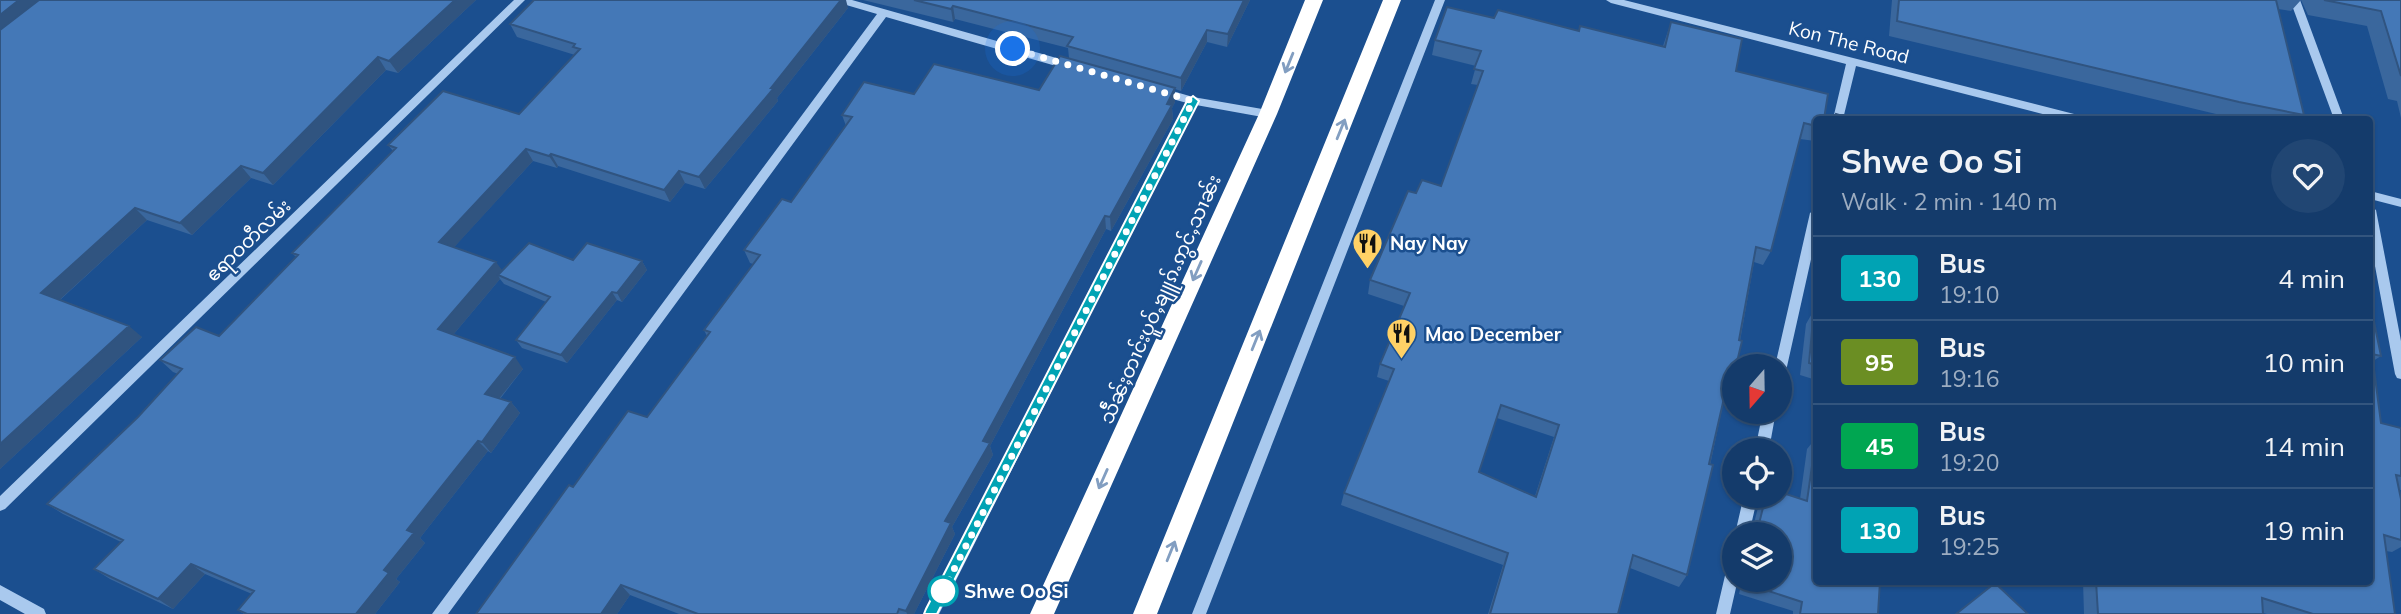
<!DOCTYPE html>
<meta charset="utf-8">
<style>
:root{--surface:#143b6b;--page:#214673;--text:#f1f3f6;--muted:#9dadc1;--line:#33557e}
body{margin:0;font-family:Mulish,"Noto Sans Myanmar",sans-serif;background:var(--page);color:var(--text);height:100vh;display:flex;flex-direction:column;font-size:26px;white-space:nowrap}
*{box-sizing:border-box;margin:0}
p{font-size:23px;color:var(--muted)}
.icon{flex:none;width:38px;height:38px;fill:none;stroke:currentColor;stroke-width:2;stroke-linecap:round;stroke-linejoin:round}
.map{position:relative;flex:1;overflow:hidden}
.details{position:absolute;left:1813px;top:116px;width:560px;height:469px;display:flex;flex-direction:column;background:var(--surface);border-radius:7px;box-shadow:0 2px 5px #0004,0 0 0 2px var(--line)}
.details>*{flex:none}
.badge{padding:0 14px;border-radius:5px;font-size:24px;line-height:46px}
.needle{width:46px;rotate:200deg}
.buttons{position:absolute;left:1722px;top:354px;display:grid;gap:14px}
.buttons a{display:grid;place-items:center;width:70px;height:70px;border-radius:50%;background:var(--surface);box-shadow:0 2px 5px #0004,0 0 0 2px var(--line);font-size:35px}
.you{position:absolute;width:35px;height:35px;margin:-18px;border:5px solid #fff;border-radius:50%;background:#1a73e8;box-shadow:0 0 0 10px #1a73e833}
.map>.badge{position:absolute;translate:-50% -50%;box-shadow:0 0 0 4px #fff}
.round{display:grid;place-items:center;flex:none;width:74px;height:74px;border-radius:37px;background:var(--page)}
.head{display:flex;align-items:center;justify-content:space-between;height:119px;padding:0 28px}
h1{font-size:33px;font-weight:700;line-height:52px}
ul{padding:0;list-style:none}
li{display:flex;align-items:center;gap:21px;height:84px;padding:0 28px;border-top:2px solid var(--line)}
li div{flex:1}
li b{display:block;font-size:26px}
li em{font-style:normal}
li .badge{min-width:77px;font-weight:700;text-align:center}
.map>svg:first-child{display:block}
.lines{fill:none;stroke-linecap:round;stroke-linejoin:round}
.minor{fill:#a9c9ee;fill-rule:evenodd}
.highway{fill:#fff;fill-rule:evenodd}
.wall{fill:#3a679d;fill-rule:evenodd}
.shaded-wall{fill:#305480}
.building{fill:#4478b7;stroke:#305480;stroke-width:2;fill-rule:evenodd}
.oneway{stroke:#829ec1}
.line{fill:#00a3b4;stroke:#fff;stroke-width:2}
.walk{stroke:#fff;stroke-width:7;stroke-dasharray:0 12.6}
.stop-dot{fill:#fff;stroke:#00a3b4;stroke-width:3.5}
.labels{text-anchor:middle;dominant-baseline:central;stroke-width:5;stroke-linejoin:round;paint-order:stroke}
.street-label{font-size:19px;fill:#fff;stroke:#1b4f8f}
.poi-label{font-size:19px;font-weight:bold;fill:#fff;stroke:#1b4f8f;text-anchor:start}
.stop-label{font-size:19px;font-weight:bold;fill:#fff;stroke:#1b4f8f;text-anchor:start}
</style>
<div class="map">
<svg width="2401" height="614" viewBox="0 0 2401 614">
<rect width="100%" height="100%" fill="#1b4f8f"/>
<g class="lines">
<path class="minor" d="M514 0H525L5 509 0 511V496Z
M835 0H852L1074 63 1075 66 1070 70 886 17 448 614H432L877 14 836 2Z
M1435 0H1445L1206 614H1192Z
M1606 0H1624L2078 115 2083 119H2062L1856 66 1843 119H1833L1846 64 1611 3Z
M2290 0H2300L2344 119H2334Z
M1162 88 1193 97 1268 110 1273 114 1268 118 1196 105 939 614H925L1187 103 1158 95 1157 92Z
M2370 191 2401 199V207L2370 199Z
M2370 206 2376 210 2401 341V379L2397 378 2395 374 2370 239Z
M1816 209V237L1786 371 1784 375 1780 376V366H1775L1810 213Z
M1763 411H1776L1769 450H1755Z
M1744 495H1758L1749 534H1735Z
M1734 561V579H1738L1730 614H1716L1727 567 1729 562Z
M0 585 44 609 46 614H25L0 600Z"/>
<path class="highway" d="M1305 0H1323L1277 114 1054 614H1030L1259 114Z
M1383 0H1401L1157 614H1133Z"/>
</g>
<path class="wall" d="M0 0H476L398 73 386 70 273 185 251 178 192 235 147 220 60 300 142 337 0 469Z
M863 0H1250L1227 47 1207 42 1181 91 1175 89V102L1172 108 1173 119 1111 231 1106 229 990 446 993 455 952 527 955 534 914 614H679L630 595 617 614H476L573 487 647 417 707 336 704 330 753 264 750 263 744 250 791 202 846 126 842 115 914 94 1039 90 1069 58 1068 48 955 19 953 22Z
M1892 0H2401V118L2397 101 2388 99 2367 26 2308 15 2301 0 2291 11 2278 9 2304 115 2300 119H2237L1889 36Z
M848 8 777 98 778 101 705 189 685 183 670 202 558 166 557 168 533 161 454 247 502 271 573 260 642 261 647 270 622 302 617 300 567 363 522 348 516 340 546 302 504 284 500 279 453 335 523 369 500 399 511 402 520 413 491 453 488 451 420 538 425 543 396 579 400 582 375 614H244L238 610 252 594 205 574 173 609 110 579 94 569 121 542 63 514 47 504 138 417 178 374 173 372 160 360 219 336 296 257 292 253 393 151 388 145 519 114 575 55 517 37 510 24Z
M1494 18 1579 31 1663 46 1671 22 1736 71 1816 119V138L1815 141 1800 139 1771 251 1763 265 1754 262 1732 386 1724 399 1687 575 1679 587 1630 568 1618 614H1488L1503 565 1341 505 1344 493 1389 381 1377 377 1380 364 1404 306 1368 294 1370 280 1416 193 1441 186 1478 85 1471 84 1476 66 1432 55 1435 40ZM1497 418 1554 437 1535 496 1479 472Z
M1814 310 1816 311V380L1800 375 1806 324Z
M2370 312 2381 356 2373 361 2381 423 2401 428V490H2399L2401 499V547L2392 552 2386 551 2395 614H2267L2263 613V614H2084L2083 581H2370Z
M1816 438 1878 614H1793V611L1739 594 1742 579H1780V534H1750L1752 531 1760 500 1763 495H1780L1800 499 1807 449Z"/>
<path class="shaded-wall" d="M19 0H47L0 37V15Z
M455 0H476L398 73 389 61Z
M841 0H846L848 8 777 98 778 101 705 189 699 177Z
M1244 0H1250L1227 47 1228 34Z
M953 6 955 19 953 22 951 9Z
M1207 30V42L1181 91V78Z
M378 57 386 70 273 185 263 173Z
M1175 88V102L1172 108 1173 119 1111 231 1110 217Z
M526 149 533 161 448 254 439 242Z
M551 154 558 166 557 168 549 156Z
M241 166 251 178 192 235 180 223Z
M679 171 685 183 670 202 664 190Z
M135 208 147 220 55 304 41 293Z
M1105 216 1106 229 990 446 993 455 952 527 955 534 914 614H907L906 611 945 521 983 441Z
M642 261 647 270 622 302 617 293Z
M496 262 505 274 498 275 500 279 448 341 438 329Z
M612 292 617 300 567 363 561 355Z
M129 326 142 337 0 469V444Z
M515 357 523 369 494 405 485 394Z
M511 402 520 413 491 453 482 442Z
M478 441 488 451 420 538 425 543 396 579 400 582 375 614H356L384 570 407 530Z
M191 564 205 574 173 609 158 599Z
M621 585 630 595 617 614H601Z"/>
<path class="building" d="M0 0H19L0 15Z
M39 0H455L389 61 378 57 263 173 241 166 180 223 135 208 41 293 129 326 0 444V30Z
M534 0H841L771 88H774L699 177 679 171 664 190 551 154 549 156 526 149 439 242 496 262 438 329 515 357 485 394 511 402 482 442 478 441 407 530 414 533 384 570 389 573 356 614H247L238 610 254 591 191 564 158 599 94 569 123 540 47 504 138 417 182 369 160 360 196 327 219 336 298 255 292 253 396 148 388 145 443 91 519 114 580 49 573 47 575 44 510 24Z
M914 0H1244L1228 34 1207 30 1181 78 1067 46 1073 37 953 6 951 9Z
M1899 0H2276L2304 115 2239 102 1897 21Z
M2324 0H2401V76L2381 11Z
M1447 7 1494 18 1498 10 1579 31 1580 26 1665 47 1671 22 1742 39 1736 71 1828 94 1824 119H1816V126L1804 123 1771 251 1756 247 1739 340 1742 341 1736 366H1734V375L1732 386 1727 385 1709 464 1713 465 1687 575 1633 555 1618 614H1490L1508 553 1344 493 1394 369 1380 364 1410 293 1370 280 1408 191 1416 193 1422 180 1441 186 1483 71 1474 69 1481 51 1435 40ZM1501 405 1559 425 1536 497 1479 472Z
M1060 56 1175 88 1167 104 1172 105 1110 217 1105 216 983 441 990 443 945 521 951 523 906 611 899 609 897 614H698L621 585 601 614H476L569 485 573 487 628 411 647 417 710 332 704 330 760 255 744 250 782 199 791 202 852 117 842 115 864 82 914 94 934 64 1039 90Z
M1836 114 1852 119H1835Z
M529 243 573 260 587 243 642 261 617 293 612 292 561 355 516 340 550 297 498 275Z
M1814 310 1816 311V365L1809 363Z
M2370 312H2372L2381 356 2372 354 2381 423 2401 428V476L2396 475 2401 499V540L2384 535 2395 614H2313L2262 598 2263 614H2098L2096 581H2370Z
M1816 438V581H1880L1878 614H1800L1802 602 1747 584 1748 579H1780V534H1755L1756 526 1759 524 1766 495H1780V492L1807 501Z
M1995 583 2028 614H1956Z"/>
<defs><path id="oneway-shaft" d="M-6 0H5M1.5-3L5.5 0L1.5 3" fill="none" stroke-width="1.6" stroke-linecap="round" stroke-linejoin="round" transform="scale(1.75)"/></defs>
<g class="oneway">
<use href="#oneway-shaft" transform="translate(1289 63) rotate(112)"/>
<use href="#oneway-shaft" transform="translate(1341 129) rotate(-68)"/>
<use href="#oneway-shaft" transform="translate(1197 271) rotate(114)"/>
<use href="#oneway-shaft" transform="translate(1256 340) rotate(-68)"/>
<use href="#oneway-shaft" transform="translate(1103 479) rotate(114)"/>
<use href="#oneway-shaft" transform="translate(1171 551) rotate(-68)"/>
</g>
<path class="line" d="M1193 96 1199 101 937 614H924L926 609 1187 101Z"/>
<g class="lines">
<path class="walk" d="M943 591 1193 101 1013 49"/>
</g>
<defs>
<symbol id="restaurant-pin" viewBox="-11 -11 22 30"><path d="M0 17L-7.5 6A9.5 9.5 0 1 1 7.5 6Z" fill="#ffd166" stroke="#1b4f8f"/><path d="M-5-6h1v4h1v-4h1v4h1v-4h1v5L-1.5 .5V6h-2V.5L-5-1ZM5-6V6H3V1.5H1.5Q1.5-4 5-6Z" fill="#111"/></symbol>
</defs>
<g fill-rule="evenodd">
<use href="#restaurant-pin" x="1350" y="226" width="35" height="47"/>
<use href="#restaurant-pin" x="1384" y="316" width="35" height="47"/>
</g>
<circle class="stop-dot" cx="943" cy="591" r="14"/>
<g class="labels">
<g class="street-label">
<text transform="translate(1849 42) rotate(14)">Kon The Road</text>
<text transform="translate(248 240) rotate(-44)">ဧရာဝတီလမ်း</text>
<text transform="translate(1160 299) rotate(-66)">သဵႅၼ်ႈတၢင်းပူဝ်ႇၶျူၵ်ႉဢွင်ႇသၢၼ်း</text>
</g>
<g class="poi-label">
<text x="1390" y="243">Nay Nay</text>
<text x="1425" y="334">Mao December</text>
</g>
<g class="stop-label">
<text x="964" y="591">Shwe Oo Si</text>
</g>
</g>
</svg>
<div class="buttons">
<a><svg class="needle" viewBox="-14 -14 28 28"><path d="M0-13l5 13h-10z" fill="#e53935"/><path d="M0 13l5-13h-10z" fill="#9dadc1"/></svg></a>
<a><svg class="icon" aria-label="locate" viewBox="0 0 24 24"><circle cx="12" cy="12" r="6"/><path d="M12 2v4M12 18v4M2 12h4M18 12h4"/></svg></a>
<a><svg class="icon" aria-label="layers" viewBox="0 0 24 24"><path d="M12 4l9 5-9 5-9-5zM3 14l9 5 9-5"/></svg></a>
</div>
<div class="you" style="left:1013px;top:49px"></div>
<section class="details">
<div class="head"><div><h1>Shwe Oo Si</h1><p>Walk · 2 min · 140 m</p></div><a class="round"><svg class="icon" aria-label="heart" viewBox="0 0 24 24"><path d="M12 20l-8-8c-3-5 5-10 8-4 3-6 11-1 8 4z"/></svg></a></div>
<ul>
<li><span class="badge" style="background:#00a3b4;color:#fff">130</span><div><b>Bus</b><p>19:10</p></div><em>4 min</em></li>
<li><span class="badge" style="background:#6b8e23;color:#fff">95</span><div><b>Bus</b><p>19:16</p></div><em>10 min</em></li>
<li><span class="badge" style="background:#00a651;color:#fff">45</span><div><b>Bus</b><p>19:20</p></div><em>14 min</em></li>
<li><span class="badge" style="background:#00a3b4;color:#fff">130</span><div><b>Bus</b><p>19:25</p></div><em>19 min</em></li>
</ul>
</section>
</div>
